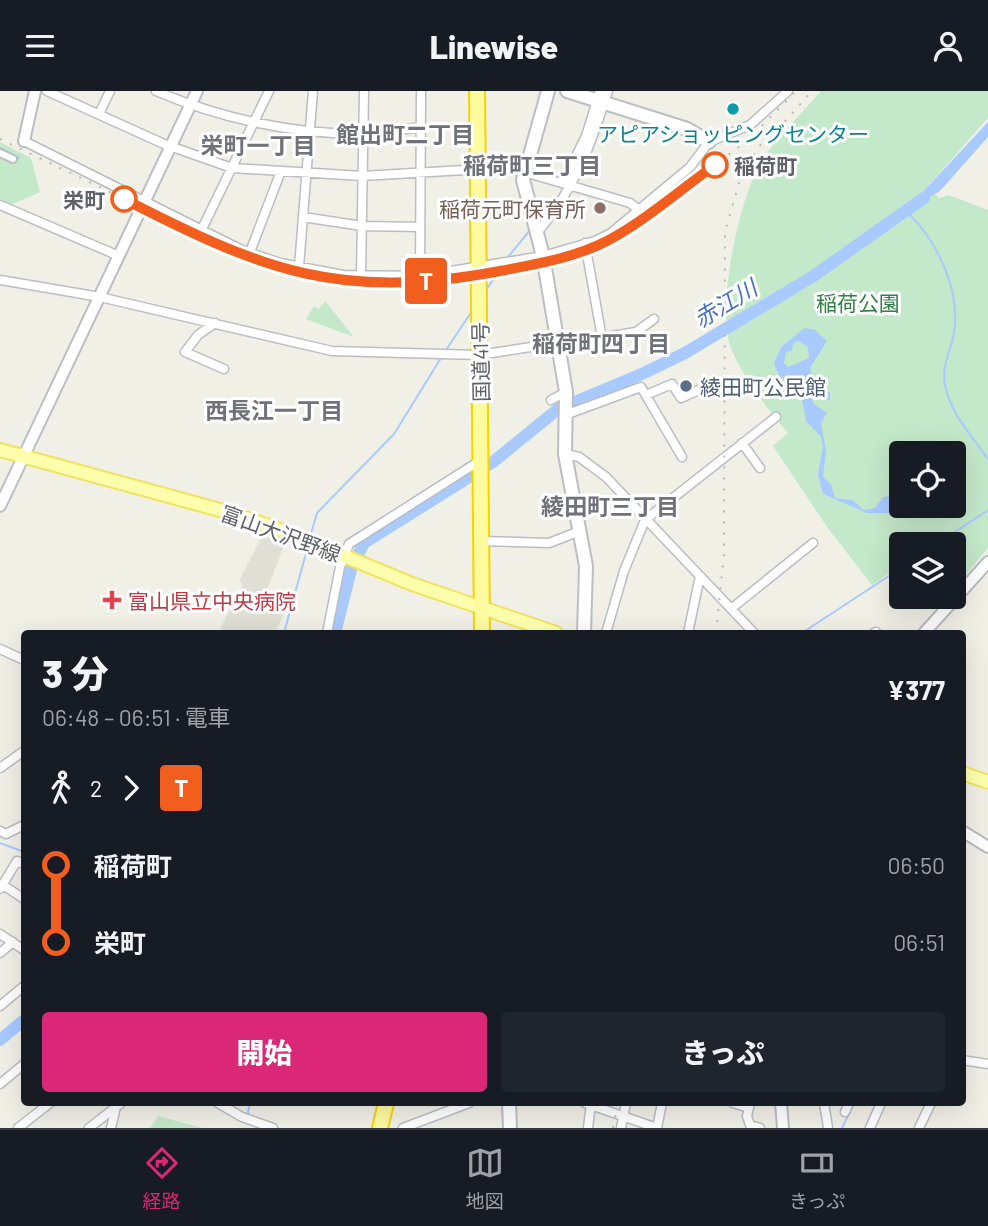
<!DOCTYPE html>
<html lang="ja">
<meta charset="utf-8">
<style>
:root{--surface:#171b24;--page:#20242c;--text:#f1f3f6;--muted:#9ea1a6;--line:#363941;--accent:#db2777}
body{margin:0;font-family:Barlow,"Noto Sans JP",sans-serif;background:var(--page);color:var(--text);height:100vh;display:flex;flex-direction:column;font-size:26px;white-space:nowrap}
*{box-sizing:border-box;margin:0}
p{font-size:23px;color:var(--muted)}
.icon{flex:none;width:38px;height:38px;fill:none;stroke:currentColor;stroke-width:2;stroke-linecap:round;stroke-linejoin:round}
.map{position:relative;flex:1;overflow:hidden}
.side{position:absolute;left:21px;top:539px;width:945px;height:476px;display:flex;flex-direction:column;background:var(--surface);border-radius:7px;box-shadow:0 7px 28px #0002}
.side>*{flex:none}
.badge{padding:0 14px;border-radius:5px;font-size:24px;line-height:46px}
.fabs{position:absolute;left:889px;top:350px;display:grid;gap:14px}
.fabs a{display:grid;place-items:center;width:77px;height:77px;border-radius:7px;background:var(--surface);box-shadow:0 7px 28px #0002;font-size:35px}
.map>.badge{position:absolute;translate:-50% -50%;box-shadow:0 0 0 4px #fff}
.legs{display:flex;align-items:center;gap:10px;height:77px;padding:0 21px;font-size:23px}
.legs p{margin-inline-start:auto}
.headline{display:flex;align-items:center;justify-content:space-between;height:119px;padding:0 21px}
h1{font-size:38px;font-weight:800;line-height:52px}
.action{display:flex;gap:14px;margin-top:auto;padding:14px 21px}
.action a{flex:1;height:80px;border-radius:7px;background:var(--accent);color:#fff;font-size:28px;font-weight:800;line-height:80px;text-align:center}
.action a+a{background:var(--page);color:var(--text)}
ul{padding:0 21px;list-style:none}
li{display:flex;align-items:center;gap:24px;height:77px;font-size:26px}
li i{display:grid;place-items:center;width:10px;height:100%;margin:0 9px;background:currentColor}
li i::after{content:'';width:18px;height:18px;margin:-9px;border:5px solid;border-radius:50%;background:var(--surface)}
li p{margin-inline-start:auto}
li:first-child i{background:linear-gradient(#0000 50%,currentColor 0)}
li:last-child i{background:linear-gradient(currentColor 50%,#0000 0)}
header{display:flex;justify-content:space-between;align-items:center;height:91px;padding:0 21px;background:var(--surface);font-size:32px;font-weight:800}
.dock{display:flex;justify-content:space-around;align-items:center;height:98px;border-top:2px solid var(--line);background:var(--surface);font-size:19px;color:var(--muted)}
.dock a{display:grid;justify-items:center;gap:4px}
.dock .current{color:var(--accent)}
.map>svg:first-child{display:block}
.education{fill:#e0dfd5}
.green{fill:#c4e8ca;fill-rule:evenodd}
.water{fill:#a8caff;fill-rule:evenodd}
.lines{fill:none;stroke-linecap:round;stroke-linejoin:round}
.stream{stroke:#a8caff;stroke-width:2}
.river{stroke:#a8caff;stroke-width:12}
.pedestrian-casing{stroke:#bbbdc2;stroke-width:10}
.minor-casing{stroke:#bbbdc2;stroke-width:11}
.tertiary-casing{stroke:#bbbdc2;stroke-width:14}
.secondary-casing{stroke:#bcbec4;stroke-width:16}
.primary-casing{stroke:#f3e25e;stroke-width:16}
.trunk-casing{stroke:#f7d400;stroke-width:18}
.pedestrian{stroke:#fff;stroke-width:6}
.minor{stroke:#fff;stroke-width:8}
.tertiary{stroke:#fff;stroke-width:10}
.secondary{stroke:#fff;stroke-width:12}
.primary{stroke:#feffad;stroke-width:12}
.trunk{stroke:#fefa9f;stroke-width:14}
.rail{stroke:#b7b8b8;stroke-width:2;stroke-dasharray:2 9;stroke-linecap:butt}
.line-1-casing{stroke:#fff;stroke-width:16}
.line-1{stroke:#f25e1d;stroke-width:10}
.culture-dot{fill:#0f9aa8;stroke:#fff;stroke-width:2.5}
.stop-1-dot{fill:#fff;stroke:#f25e1d;stroke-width:3.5}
.education-dot{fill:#8d6e63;stroke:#fff;stroke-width:2.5}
.service-dot{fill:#5c6f8a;stroke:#fff;stroke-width:2.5}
.health-dot{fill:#e0444e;stroke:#fff;stroke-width:2.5}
.labels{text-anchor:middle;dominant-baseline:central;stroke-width:6;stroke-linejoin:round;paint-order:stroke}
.culture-label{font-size:21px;fill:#0d838f;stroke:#fff}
.stop-label{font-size:21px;font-weight:bold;fill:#5e6167;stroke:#fff;text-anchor:start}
.education-label{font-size:21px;fill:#785e54;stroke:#fff;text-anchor:end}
.park-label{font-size:21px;fill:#338144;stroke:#fff}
.street-label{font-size:21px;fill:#5e6167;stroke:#fff}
.service-label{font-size:21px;fill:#4e5e75;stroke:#fff;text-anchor:start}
.health-label{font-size:21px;fill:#be3a42;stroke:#fff;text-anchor:start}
.neighbourhood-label{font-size:23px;font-weight:bold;fill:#6f7279;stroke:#fff}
.water-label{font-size:23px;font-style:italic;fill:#4870c5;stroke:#fff}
</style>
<header><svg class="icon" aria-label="menu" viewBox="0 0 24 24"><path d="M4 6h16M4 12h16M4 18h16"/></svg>Linewise<svg class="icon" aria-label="person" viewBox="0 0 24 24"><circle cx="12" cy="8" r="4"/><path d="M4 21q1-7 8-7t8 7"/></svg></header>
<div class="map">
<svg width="988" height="1037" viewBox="0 0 988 1037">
<rect width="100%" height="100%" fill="#f0f0e7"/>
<path class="education" d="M264 441 286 449 265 504 289 513 275 542H222L223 540 220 538 243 493 239 490Z"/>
<path class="green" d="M821 0H988V27L928 95 939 107 949 104 988 119V457L954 498V453H901V474L872 494 827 436 773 355 788 342C769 320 742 285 731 257 715 219 740 99 765 65 781 42 802 22 821 0ZM901 362H954V415H901Z
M0 51 31 67 40 101 8 115 0 112Z
M325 210 354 246 306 228 314 215 319 218Z
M158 1025 202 1037H150Z"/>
<path class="water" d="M988 31V46L940 100 904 121Z
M805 237 815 239 827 250 810 277 814 288 830 302V309H826L818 297 811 296 809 302 814 313 827 322 821 332 826 360 823 386 831 393 835 407 852 409 864 419 875 417 883 406 892 405 897 411 893 422H867L823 403 818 383 823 356 821 346 806 330 800 298 779 285 774 272 781 256ZM798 250 808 256 809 267 788 276 784 272 786 261 792 260 793 253Z"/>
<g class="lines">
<path class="stream" d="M0 57 19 67
M907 121C937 149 961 200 954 242 951 260 941 275 945 294 950 322 972 345 988 368
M540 129 553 115
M508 166 531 138
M485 201 501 177
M446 259 472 220
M310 446 317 422 394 343 441 267
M937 453 988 419
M284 542 308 455
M802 542 901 477
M0 752 24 761
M247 1026 250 1012
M842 1037 854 1012"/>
<path class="river" d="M335 542 352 475 364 452 493 371 558 318 644 282 685 262 812 186 924 107
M0 949 24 929"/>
<defs>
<path id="pedestrian" d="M0 62 13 68"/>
<path id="minor" d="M47 0 164 53 232 77 362 85 465 79 486 75 524 81 630 112 638 118
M156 0C219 27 292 43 361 43 381 43 401 38 421 36
M99 23 110 0
M24 50 242 159 280 172 343 184 420 185 543 165 595 150 611 142 690 76 709 51 750 34 788 0
M563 92 586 45 600 0
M0 114 119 165
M303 126 362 135 420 136
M201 140 269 0
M537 142C577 94 589 59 608 0
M585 152 602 247
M250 161 281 80
M299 176 313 0
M361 185 364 0
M420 185 421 0
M0 189 100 206 332 260 479 264 557 252
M215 232 198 244 185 261 224 278
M558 254 636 241 654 228
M646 304 672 293 681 307 716 291
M551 309 566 301
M565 324 641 296 682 366
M742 352 760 377
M565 363 579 366 606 386 754 542
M481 450 549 452 580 440
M732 517 813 452
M327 542 340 476 349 453 481 369
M606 542 624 480 645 429 776 326
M688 542 700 485
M874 542 876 541
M0 558 24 569
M0 677 24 660
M0 740 6 743 24 734
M3 794 24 808
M0 798 17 770 24 773
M0 843 24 859
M0 862 13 851
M0 915 24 895
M962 969 988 973
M0 993 24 973
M218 1012 242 1026 273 1037
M585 1012 657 1037
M733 1012 749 1017
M750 1012 747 1025 750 1034 760 1037
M824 1012 828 1037
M845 1021 849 1012
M18 1037 50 1012
M89 1037 121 1012
M111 1037 116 1016
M403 1037 469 1012
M588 1037 591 1012
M621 1037 626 1012
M657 1037 662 1012
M870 1037 881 1012
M919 1037 931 1012"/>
<path id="tertiary" d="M24 50 35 0
M0 415 197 0
M924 542 988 471
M962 740 988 756
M781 1012 783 1037"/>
<path id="secondary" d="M548 0 523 89 543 165 566 301 565 363 586 475 584 542
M567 0 687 38 709 51
M509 1012 510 1037"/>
<path id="primary" d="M0 359 231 422 286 441 412 493 556 542
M962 682 988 691"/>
<path id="trunk" d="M477 0 482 542
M380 1037 386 1012"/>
</defs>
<use href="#pedestrian" class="pedestrian-casing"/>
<use href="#minor" class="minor-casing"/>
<use href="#tertiary" class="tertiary-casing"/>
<use href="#secondary" class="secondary-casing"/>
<use href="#primary" class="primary-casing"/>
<use href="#trunk" class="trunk-casing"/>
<use href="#pedestrian" class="pedestrian"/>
<use href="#minor" class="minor"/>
<use href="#tertiary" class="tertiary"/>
<use href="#secondary" class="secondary"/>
<use href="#primary" class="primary"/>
<use href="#trunk" class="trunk"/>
<path class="rail" d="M770 47 812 0
M0 48 251 169 322 188 396 193 465 186 544 171 606 151 746 51 796 0
M716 542 724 462 725 141 741 85 757 58 774 38
M613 1037 618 1012"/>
</g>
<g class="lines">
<defs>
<path id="line-1" d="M124 108C264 180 340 210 500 180 536 173 574 167 607 150 645 130 680 99 715 74"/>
</defs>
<use href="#line-1" class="line-1-casing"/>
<use href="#line-1" class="line-1"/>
</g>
<circle class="culture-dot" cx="733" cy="18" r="7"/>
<g class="stop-1-dot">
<circle cx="715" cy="74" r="12"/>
<circle cx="124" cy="108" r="12"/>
</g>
<circle class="education-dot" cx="600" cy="117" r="7"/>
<circle class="service-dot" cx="686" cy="295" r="7"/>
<path class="health-dot" d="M108.5 498.5h7v7h7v7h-7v7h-7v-7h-7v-7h7z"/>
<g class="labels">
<g class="culture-label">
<text x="733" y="42">アピアショッピングセンター</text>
</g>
<g class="stop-label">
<text x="734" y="74">稲荷町</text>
<text x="105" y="108" text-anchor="end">栄町</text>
</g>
<g class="education-label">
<text x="586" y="117">稲荷元町保育所</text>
</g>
<g class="park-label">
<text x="858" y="211">稲荷公園</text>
</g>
<g class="street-label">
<text transform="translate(480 271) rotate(-91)">国道41号</text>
<text transform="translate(281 442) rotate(20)">富山大沢野線</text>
</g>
<g class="service-label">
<text x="700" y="295">綾田町公民館</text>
</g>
<g class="health-label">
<text x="128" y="509">富山県立中央病院</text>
</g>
<g class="neighbourhood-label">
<text x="405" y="43">館出町二丁目</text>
<text x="258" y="54">栄町一丁目</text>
<text x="532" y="74">稲荷町三丁目</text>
<text x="601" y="252">稲荷町四丁目</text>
<text x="274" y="319">西長江一丁目</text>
<text x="610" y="415">綾田町三丁目</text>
</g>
<g class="water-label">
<text transform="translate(725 212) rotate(-31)">赤江川</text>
</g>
</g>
</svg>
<div class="fabs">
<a><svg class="icon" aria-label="locate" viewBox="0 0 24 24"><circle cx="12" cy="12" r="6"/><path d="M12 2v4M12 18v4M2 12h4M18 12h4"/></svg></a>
<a><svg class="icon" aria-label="layers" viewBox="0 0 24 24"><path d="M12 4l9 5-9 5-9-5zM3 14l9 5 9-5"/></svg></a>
</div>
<b class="badge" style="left:426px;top:190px;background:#f25e1d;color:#fff">T</b>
<section class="side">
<div class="headline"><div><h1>3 分</h1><p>06:48 – 06:51 · 電車</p></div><b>¥377</b></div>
<div class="legs"><svg class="icon" aria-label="walk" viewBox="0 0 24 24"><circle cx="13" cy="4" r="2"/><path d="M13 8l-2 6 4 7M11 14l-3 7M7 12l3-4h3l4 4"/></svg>2<svg class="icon" aria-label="forward" viewBox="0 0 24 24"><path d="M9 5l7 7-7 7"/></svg><b class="badge" style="background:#f25e1d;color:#fff">T</b></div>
<ul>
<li><i style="color:#f25e1d"></i><b>稲荷町</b><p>06:50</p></li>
<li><i style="color:#f25e1d"></i><b>栄町</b><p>06:51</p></li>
</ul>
<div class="action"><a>開始</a><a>きっぷ</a></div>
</section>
</div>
<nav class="dock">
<a class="current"><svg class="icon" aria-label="directions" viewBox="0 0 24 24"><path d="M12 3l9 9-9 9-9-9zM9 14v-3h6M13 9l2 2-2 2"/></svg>経路</a>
<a><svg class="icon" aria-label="map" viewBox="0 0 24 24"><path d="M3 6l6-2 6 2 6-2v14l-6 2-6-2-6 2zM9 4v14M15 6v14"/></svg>地図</a>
<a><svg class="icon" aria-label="tickets" viewBox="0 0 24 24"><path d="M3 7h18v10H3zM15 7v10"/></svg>きっぷ</a>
</nav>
